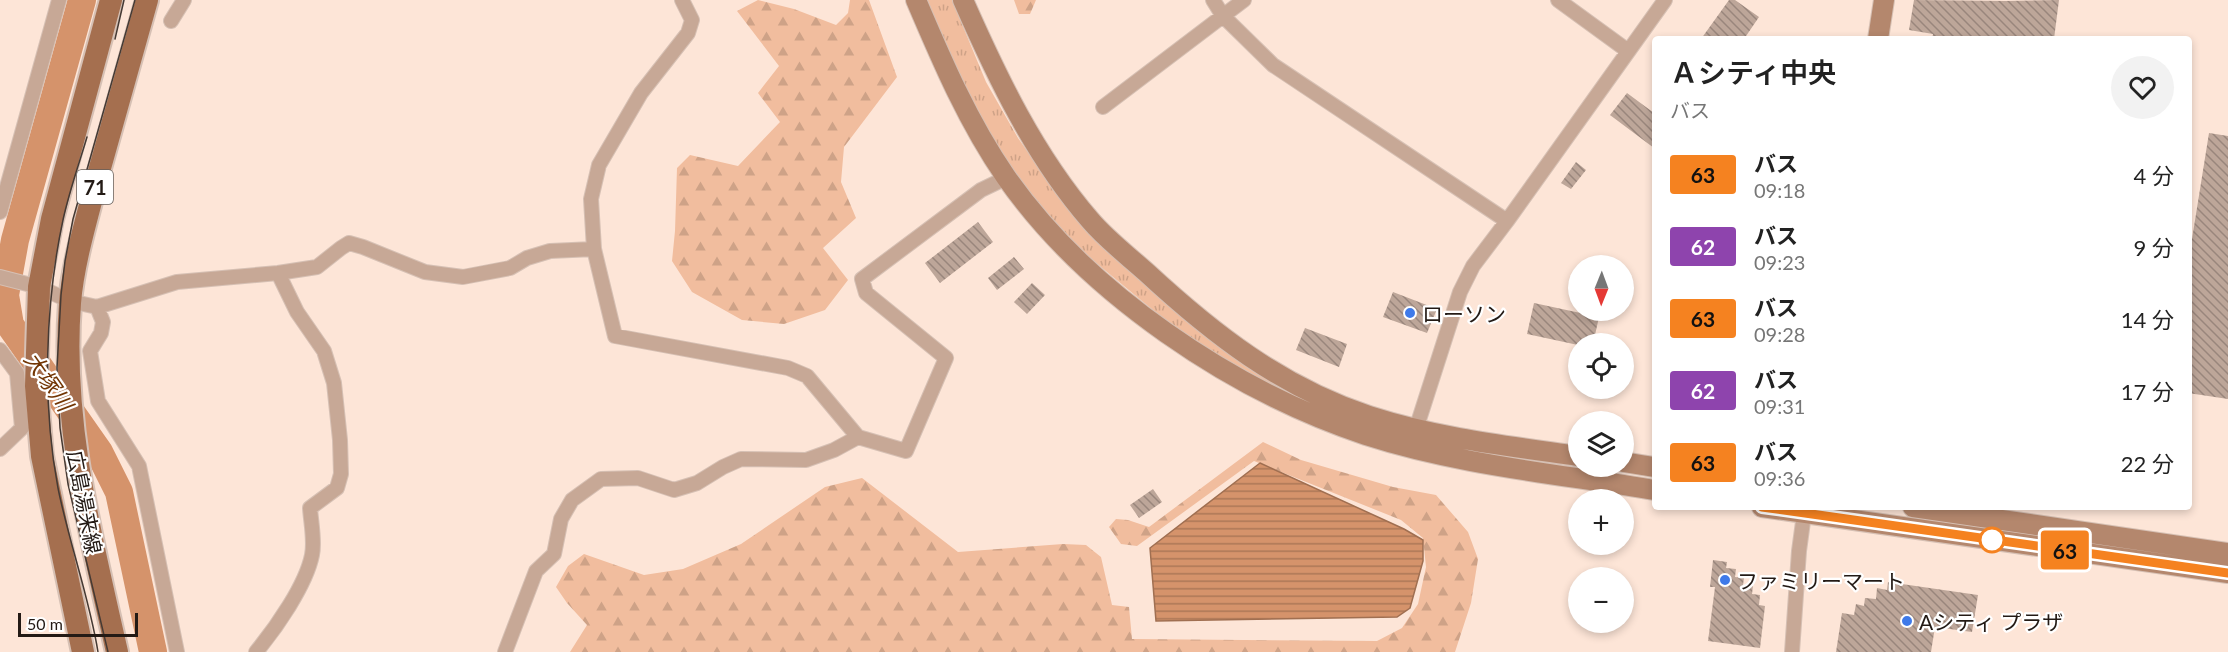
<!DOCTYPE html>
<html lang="ja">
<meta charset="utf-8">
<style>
:root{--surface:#fff;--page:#f2f2f2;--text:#222;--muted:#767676}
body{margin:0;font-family:Lato,"Noto Sans JP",sans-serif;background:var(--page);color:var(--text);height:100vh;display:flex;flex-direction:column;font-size:22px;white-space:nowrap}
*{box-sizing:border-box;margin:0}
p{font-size:20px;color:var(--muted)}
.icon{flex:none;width:33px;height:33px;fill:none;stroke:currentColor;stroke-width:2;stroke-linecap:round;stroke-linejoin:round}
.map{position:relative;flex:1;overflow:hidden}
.details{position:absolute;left:1652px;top:36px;width:540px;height:474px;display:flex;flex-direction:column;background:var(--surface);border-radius:6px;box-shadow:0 3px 9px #0003}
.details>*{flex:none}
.badge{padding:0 12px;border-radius:4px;font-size:21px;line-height:39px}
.needle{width:39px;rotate:181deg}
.fabs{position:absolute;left:1568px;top:255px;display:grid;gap:12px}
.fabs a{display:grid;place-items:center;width:66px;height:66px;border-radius:50%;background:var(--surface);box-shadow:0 3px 9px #0003;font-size:30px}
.scale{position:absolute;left:18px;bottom:15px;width:120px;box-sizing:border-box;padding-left:6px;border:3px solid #231a15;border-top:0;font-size:16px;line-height:21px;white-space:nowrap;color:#231a15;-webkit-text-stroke:4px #fff;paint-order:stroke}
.map>.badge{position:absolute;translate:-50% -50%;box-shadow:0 0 0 3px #fff}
.round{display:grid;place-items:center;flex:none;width:63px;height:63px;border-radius:32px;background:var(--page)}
.head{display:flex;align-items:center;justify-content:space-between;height:102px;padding:0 18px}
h1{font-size:28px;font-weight:600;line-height:45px}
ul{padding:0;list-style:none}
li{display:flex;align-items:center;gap:18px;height:72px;padding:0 18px}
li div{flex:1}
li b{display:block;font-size:22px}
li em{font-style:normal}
li .badge{min-width:66px;font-weight:700;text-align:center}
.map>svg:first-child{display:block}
.grass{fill:url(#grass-tufts)}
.forest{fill:url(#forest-firs)}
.water{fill:url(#water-rules);stroke:#a06f51;stroke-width:1.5}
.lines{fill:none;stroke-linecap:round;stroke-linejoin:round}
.river{stroke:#d5936b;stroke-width:28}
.building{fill:url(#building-back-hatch)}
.street-casing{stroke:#d6c0b4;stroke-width:16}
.secondary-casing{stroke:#d6c0b4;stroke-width:22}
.primary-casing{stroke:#d6c0b4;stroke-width:26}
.street{stroke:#c7a896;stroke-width:14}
.secondary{stroke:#b4876d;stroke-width:20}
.primary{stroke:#a56f4f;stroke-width:22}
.tram{stroke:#453a34;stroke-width:1.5}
.line-casing{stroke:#fff;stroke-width:14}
.line{stroke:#f58220;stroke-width:9}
.poi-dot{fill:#3f7ae9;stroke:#fff;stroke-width:2}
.stop-dot{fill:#fff;stroke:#f58220;stroke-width:3}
.labels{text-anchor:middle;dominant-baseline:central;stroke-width:4.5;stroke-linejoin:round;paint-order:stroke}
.shield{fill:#fff;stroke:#655f5b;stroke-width:1.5}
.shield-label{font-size:20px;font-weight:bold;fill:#231a15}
.poi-label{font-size:21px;fill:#231a15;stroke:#fff;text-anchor:start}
.street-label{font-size:21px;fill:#231a15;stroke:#fff}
.water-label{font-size:22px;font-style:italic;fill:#723503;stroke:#fff}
</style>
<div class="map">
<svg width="2228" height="652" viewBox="0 0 2228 652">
<defs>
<pattern id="grass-tufts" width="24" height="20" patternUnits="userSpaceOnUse" patternTransform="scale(1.5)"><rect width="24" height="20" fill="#f1bd9e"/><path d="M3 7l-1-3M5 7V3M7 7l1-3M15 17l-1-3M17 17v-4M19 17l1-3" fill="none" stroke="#cea287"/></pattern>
<pattern id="forest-firs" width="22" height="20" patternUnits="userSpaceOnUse" patternTransform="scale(1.5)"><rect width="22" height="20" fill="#f1bd9e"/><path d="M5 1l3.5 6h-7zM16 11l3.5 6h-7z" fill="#cea287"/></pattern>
<pattern id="water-rules" width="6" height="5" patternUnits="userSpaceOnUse" patternTransform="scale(1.5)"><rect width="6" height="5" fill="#d5936b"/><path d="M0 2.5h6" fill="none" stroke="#ac7757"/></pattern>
<pattern id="building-back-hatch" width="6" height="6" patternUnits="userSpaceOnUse" patternTransform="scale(1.5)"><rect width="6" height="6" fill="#bda699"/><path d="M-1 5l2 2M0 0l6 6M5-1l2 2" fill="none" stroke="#99867c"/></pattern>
</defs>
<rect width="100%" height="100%" fill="#fde5d7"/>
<path class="grass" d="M925 0H952L986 82 1018 138 1049 182 1089 232 1127 269 1174 309 1280 386 1278 392 1227 364 1165 320 1066 238 1025 190 982 129Z"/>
<path class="forest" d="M758 0 794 9 836 25 848 13 850 0H869L897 77 844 147 841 182 856 218 823 248 848 280 825 310 784 324 742 320 692 292 672 261 675 231 677 168 690 155 738 166 780 122 758 93 779 66 737 11Z
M1014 0H1036L1030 14H1019Z
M1263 442 1301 460 1393 487 1436 495 1468 532 1478 559 1471 603 1455 652H570L587 625 567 603 556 587 568 566 584 554 644 575 683 569 741 544 825 487 862 478 958 552 1063 544 1086 545 1101 557 1112 605 1129 607 1132 639 1377 641 1402 628 1418 604 1426 567 1423 538 1401 520 1254 461 1137 546 1121 544 1109 527 1116 519 1128 520 1149 527Z"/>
<path class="water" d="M1260 463 1404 529 1423 540V561L1410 608 1397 617 1156 621 1150 548Z"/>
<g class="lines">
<path class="river" d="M82 0 15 240 5 295 10 325 99 452 119 492 153 652"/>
</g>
<path class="building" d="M1729 0H1735L1759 17 1744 39H1701Z
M1914 0 2005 1 2059 0 2054 39H1932L1933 34 1909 30Z
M1627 93 1654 113V148L1610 115Z
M2209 133 2228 136V399L2188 393V264Z
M1576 162 1586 170 1571 189 1561 183Z
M978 222 993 242 940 283 925 263Z
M1014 257 1024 269 997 290 988 278Z
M1032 283 1045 295 1027 314 1014 302Z
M1393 292 1437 309 1427 333 1383 317Z
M1534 303 1599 317 1593 344H1578V345L1527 334Z
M1305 328 1347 344 1339 367 1296 350Z
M1153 489 1162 502 1139 518 1130 505Z
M1713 560 1727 562 1726 568 1736 569 1735 577 1744 578 1743 585 1753 586 1752 594 1760 595 1759 605 1765 606 1760 648 1708 641 1715 587H1710Z
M1888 582 1978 595 1972 632 1935 627 1931 652H1836L1842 613 1854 615 1856 604 1864 606 1865 598 1876 599 1877 588 1887 590Z"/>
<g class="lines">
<defs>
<path id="street" d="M682 0 692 20 688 33 641 93 599 165 591 199 594 249 615 336 788 368 807 376 858 437
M1213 0 1223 16 1273 65 1507 221
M1558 0 1628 51
M171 21 184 0
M1103 107 1244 0
M0 212 59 0
M0 277 39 287 70 301 97 307 103 322 101 333 90 351 98 401 139 466 177 652
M97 307 177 282 278 273 317 267 341 248 349 243 363 247 425 272 463 277 510 268 527 258 550 251 594 249
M0 350 17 373 22 428 0 449
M1416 429 1460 292 1473 266 1507 221 1665 0
M256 652C276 628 306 585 312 555 315 541 311 523 310 508L337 488 341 474 340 440 334 383 324 351 297 312 278 273
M505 652 536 571 554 554 561 519 572 500 601 479 638 478 674 490 697 483 723 467 741 459 806 460 834 450 858 437 906 451 946 358 866 293 862 279 981 190 1006 178
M1792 652 1799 551 1805 507"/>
<path id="secondary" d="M916 0C942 61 968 122 1006 177 1087 293 1233 391 1366 435 1459 465 1559 474 1654 490
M963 0C997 77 1034 155 1090 220 1106 239 1127 255 1146 272 1213 334 1281 387 1369 416 1437 438 1508 446 1578 456
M1878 39 1884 0
M1623 462 1654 467
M1762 507 2228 573
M1913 507 2228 553"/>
<path id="primary" d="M83 652 42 456 36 386 39 287 52 219 111 0
M117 652C91 536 61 423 70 303 73 263 88 214 98 175 114 117 131 58 147 0"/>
</defs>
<use href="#street" class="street-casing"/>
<use href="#secondary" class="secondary-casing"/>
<use href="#primary" class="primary-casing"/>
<use href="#street" class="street"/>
<use href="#secondary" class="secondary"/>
<use href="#primary" class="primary"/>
<path class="tram" d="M115 39 124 0
M87 137C79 164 69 192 63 220 45 304 42 404 58 488 69 543 89 596 98 652
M108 652 68 484 60 428 57 368 61 295 65 261 73 219 135 0"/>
</g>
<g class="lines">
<defs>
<path id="line" d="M1762 507 2228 573"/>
</defs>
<use href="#line" class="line-casing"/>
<use href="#line" class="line"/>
</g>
<g class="poi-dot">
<circle cx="1410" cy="313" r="6"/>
<circle cx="1725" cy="580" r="6"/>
<circle cx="1907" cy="621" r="6"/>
</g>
<circle class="stop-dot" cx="1992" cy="540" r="12"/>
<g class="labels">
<rect class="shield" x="77" y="170" width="36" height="34" rx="4.5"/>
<g class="shield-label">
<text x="95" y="187">71</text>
</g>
<g class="poi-label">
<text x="1422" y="313">ローソン</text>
<text x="1737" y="580">ファミリーマート</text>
<text x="1919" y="621">Aシティ プラザ</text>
</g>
<g class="street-label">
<text transform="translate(85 502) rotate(79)">広島湯来線</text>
</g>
<g class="water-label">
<text transform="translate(49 381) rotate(55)">大塚川</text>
</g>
</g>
</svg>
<div class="fabs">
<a><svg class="needle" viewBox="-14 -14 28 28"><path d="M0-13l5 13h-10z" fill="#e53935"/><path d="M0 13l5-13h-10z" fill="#767676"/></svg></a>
<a><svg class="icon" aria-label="locate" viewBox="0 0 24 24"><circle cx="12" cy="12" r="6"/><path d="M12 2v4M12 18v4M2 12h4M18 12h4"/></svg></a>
<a><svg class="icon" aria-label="layers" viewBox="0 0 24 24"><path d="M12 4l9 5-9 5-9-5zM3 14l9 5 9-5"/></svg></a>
<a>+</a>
<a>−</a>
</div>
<div class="scale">50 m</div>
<b class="badge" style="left:2065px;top:550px;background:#f58220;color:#111">63</b>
<section class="details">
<div class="head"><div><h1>Ａシティ中央</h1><p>バス</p></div><a class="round"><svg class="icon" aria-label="heart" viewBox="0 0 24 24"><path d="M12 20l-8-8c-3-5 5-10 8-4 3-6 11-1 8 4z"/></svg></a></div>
<ul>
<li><span class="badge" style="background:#f58220;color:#111">63</span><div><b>バス</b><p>09:18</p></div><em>4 分</em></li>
<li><span class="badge" style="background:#8e44ad;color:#fff">62</span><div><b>バス</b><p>09:23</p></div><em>9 分</em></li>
<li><span class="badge" style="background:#f58220;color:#111">63</span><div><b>バス</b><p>09:28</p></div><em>14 分</em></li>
<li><span class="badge" style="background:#8e44ad;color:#fff">62</span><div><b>バス</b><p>09:31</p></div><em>17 分</em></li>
<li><span class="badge" style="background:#f58220;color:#111">63</span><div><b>バス</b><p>09:36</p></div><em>22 分</em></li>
</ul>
</section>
</div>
